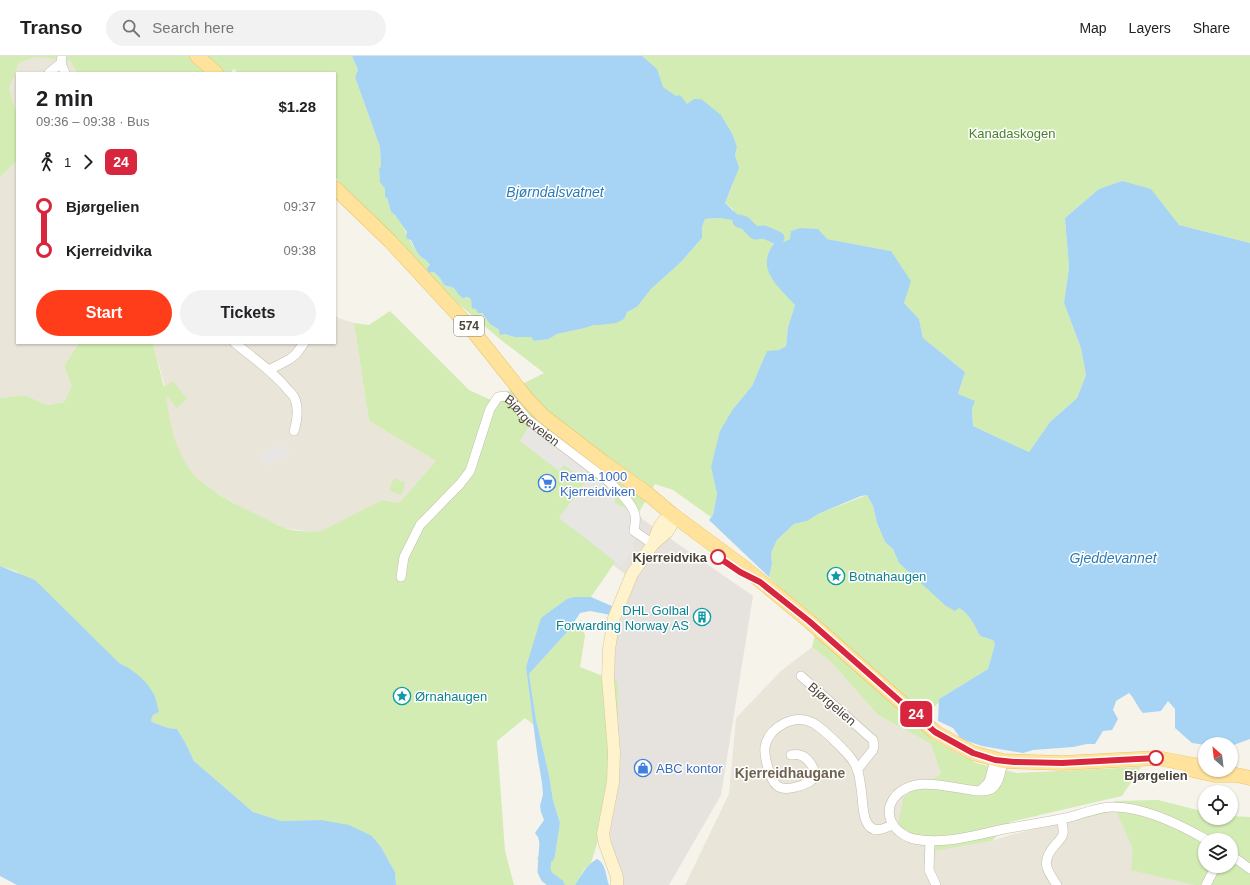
<!DOCTYPE html>
<meta charset="utf-8">
<style>
:root{--surface:#fff;--page:#f2f2f2;--text:#202124;--muted:#757577;--line:#e0e0e0;--accent:#ff3d1a}
body{margin:0;font-family:Arial,sans-serif;background:var(--page);color:var(--text);height:100vh;display:flex;flex-direction:column;font-size:15px;white-space:nowrap}
*{box-sizing:border-box;margin:0}
p{font-size:13px;color:var(--muted)}
.icon{flex:none;width:22px;height:22px;fill:none;stroke:currentColor;stroke-width:2;stroke-linecap:round;stroke-linejoin:round}
.map{position:relative;flex:1;overflow:hidden}
.side{position:absolute;left:16px;top:16px;width:320px;height:272px;display:flex;flex-direction:column;background:var(--surface);border-radius:0px;box-shadow:0 1px 3px #0004}
.side>*{flex:none}
.badge{padding:0 8px;border-radius:6px;font-size:14px;line-height:26px}
.needle{width:26px;rotate:332deg}
.controls{position:absolute;left:1198px;top:681px;display:grid;gap:8px}
.controls a{display:grid;place-items:center;width:40px;height:40px;border-radius:50%;background:var(--surface);box-shadow:0 1px 3px #0004;font-size:20px}
.map>.badge{position:absolute;translate:-50% -50%;box-shadow:0 0 0 2px #fff}
.legs{display:flex;align-items:center;gap:6px;height:44px;padding:0 20px;font-size:13px}
.legs p{margin-inline-start:auto}
.summary{display:flex;align-items:center;justify-content:space-between;height:68px;padding:0 20px}
h1{font-size:22px;font-weight:700;line-height:30px}
.primary-button{display:flex;gap:8px;margin-top:auto;padding:8px 20px}
.primary-button a{flex:1;height:46px;border-radius:24px;background:var(--accent);color:#fff;font-size:16px;font-weight:700;line-height:46px;text-align:center}
.primary-button a+a{background:var(--page);color:var(--text)}
ul{padding:0 20px;list-style:none}
li{display:flex;align-items:center;gap:14px;height:44px;font-size:15px}
li i{display:grid;place-items:center;width:6px;height:100%;margin:0 5px;background:currentColor}
li i::after{content:'';width:10px;height:10px;margin:-5px;border:3px solid;border-radius:50%;background:var(--surface)}
li p{margin-inline-start:auto}
li:first-child i{background:linear-gradient(#0000 50%,currentColor 0)}
li:last-child i{background:linear-gradient(currentColor 50%,#0000 0)}
header{display:flex;align-items:center;gap:24px;box-sizing:border-box;height:56px;padding:0 20px;background:var(--surface);border-bottom:1px solid var(--line)}
header strong{font-size:19px}
nav{display:flex;gap:22px;margin-inline-start:auto;font-size:14px}
.search{width:280px;height:36px;background:var(--page);display:flex;align-items:center;gap:10px;box-sizing:border-box;padding:0 14px;border-radius:22px;color:var(--muted);font-size:15px}
.map>svg:first-child{display:block}
.residential{fill:#eae5d9}
.industrial{fill:#e6e2dd}
.green{fill:#d2ecb3;fill-rule:evenodd}
.parking{fill:#e8e6e3}
.water{fill:#a7d4f4}
.lines{fill:none;stroke-linecap:round;stroke-linejoin:round}
.river{stroke:#a7d4f4;stroke-width:13}
.street-casing{stroke:#c3bbad;stroke-width:10}
.secondary-casing{stroke:#d8c89a;stroke-width:13}
.primary-casing{stroke:#eac366;stroke-width:15}
.street{stroke:#fff;stroke-width:9}
.secondary{stroke:#fff3cd;stroke-width:12}
.primary{stroke:#ffe39c;stroke-width:14}
.line-1-casing{stroke:#fff;stroke-width:9}
.line-1{stroke:#d7263d;stroke-width:6}
.stop-1-dot{fill:#fff;stroke:#d7263d;stroke-width:2}
.labels{text-anchor:middle;dominant-baseline:central;stroke-width:3;stroke-linejoin:round;paint-order:stroke}
.shield{fill:#fff;stroke:#817c74;stroke-width:1}
.shield-label{font-size:12px;font-weight:bold;fill:#4b4438}
.park-label{font-size:13px;fill:#498127;stroke:#fff}
.street-label{font-size:13px;fill:#4b4438;stroke:#fff}
.shop-label{font-size:13px;fill:#366cbe;stroke:#fff;text-anchor:start}
.stop-label{font-size:13px;font-weight:bold;fill:#4b4438;stroke:#fff;text-anchor:end}
.culture-label{font-size:13px;fill:#0d838f;stroke:#fff;text-anchor:start}
.water-label{font-size:14px;font-style:italic;fill:#2a7ab5;stroke:#fff}
.neighbourhood-label{font-size:14px;font-weight:bold;fill:#6f624f;stroke:#fff}
</style>
<header>
<strong>Transo</strong>
<div class="search"><svg class="icon" aria-label="search" viewBox="0 0 24 24"><circle cx="10" cy="10" r="6"/><path d="M15 15l6 6"/></svg>Search here</div>
<nav><a>Map</a><a>Layers</a><a>Share</a></nav>
</header>
<div class="map">
<svg width="1250" height="829" viewBox="0 0 1250 829">
<rect width="100%" height="100%" fill="#f6f3eb"/>
<path class="residential" d="M35 1 70 5 77 17H17V58L9 33 19 7Z
M17 105V287H79L64 310 72 330 64 346 48 349 24 339 0 342V121Z
M335 259 338 262 354 267 369 365 436 405 399 447 382 444 321 475 311 476 285 472 249 456 205 430 188 413 179 396 169 365 164 326 155 297 153 287H335Z
M812 591 831 606 878 659 931 688 941 718 904 740 935 795 992 785 1010 779 1116 754 1133 793 1183 826 1194 829H685L729 738 736 662 781 615Z"/>
<path class="industrial" d="M590 417 645 465 753 540 721 739 669 829H617L604 788 614 562 625 518 497 419Z"/>
<path class="green" d="M0 0H352L358 14 355 21 380 91 381 110 379 113 380 125 385 133V141L387 142 391 156C407 167 412 199 426 204L430 209 428 217 434 216 440 222 444 229 454 232 458 238 471 243 476 253 487 262 490 268 504 278 514 281H531L534 285 549 283 557 278 581 273 596 269H600L637 251 651 233 681 206 702 182V171L705 163 719 162 737 164 733 153 725 147 733 128 738 110 735 99 737 91 733 79 722 61 687 48 659 30 641 0H1250V187L1179 169 1122 125 1099 133 1065 162 1069 211 1064 247 1081 292 1086 319 1077 342 1050 366 1029 396 973 370 972 352 958 338 965 316 923 282 919 263 904 247 891 195 827 183 800 172 791 175V183L782 187 778 182 772 189 770 220 795 249 788 271 786 290 779 294 767 296 752 330 733 353 711 411 717 438 713 459 711 461 673 434 655 428 629 474 624 493 591 541H574L526 611 534 669 525 662 497 685 505 795 514 829H396L395 816 381 791 372 780 321 764 281 765 253 756 194 705 186 688 177 673 168 672 152 666 151 664 153 659 159 656 151 633 125 610 119 607 16 515 0 510V342L24 339 48 349 64 346 72 330 64 310 79 287H153L155 297 164 331 173 325 187 343 177 352 166 339C169 364 174 389 188 411 200 432 246 454 268 464 274 467 279 470 285 472 296 476 310 476 321 475L382 444 399 447 436 405 369 365 354 267 369 269 390 255 469 334 491 344 544 317 501 284 435 228 335 121V17H238L234 13 230 17H77L70 5 35 1 19 7 9 33 17 58V105L0 121Z
M394 422 401 425V427L403 425 405 426 404 428 405 429 401 439 389 434Z
M867 439 873 450 877 467 885 486 893 493 899 507 959 552C969 557 975 570 980 580L993 584 995 588 988 613 939 643V646L920 666 933 684 976 707 1017 717 1141 711 1122 740 1010 766 992 785 935 795 927 782 896 777 904 740 941 718 931 688 878 659 831 606 812 591 818 566 769 521 772 508 771 497 777 484 794 468 807 465 818 458Z
M581 564 585 580 580 611 618 626V671L604 765 591 807 584 814 575 829H546L537 802 542 794 544 804 553 805 555 800 560 767 553 744 549 719 536 663 529 618 569 574Z
M1158 744 1205 756V762H1231V760L1250 761V829H1194L1131 814 1133 793 1116 755 1076 764 1082 758 1115 745ZM1205 784H1231V810H1205Z"/>
<path class="parking" d="M529 370 576 406 615 439V447L634 456 636 471 640 476 632 488 635 492 621 510 559 462 586 425 564 409 559 415 520 385Z
M283 387 292 398 264 411 259 400Z"/>
<path class="water" d="M352 0H642L657 13 663 31 676 40 680 39 687 48 694 43H701L721 59 733 79 737 91 735 99 739 112 725 147 740 161 739 165 719 162 705 163 702 171V182L681 206 651 233 637 251 627 256 624 263 616 267 600 269H595L581 273 557 278 549 283 534 285 531 281H514L505 278 500 279 499 274 490 268 482 257H478L476 253 472 252 471 243 467 241 463 242 458 238 454 232 444 229 440 222 434 216 428 217 427 212 430 209 426 204C417 200 415 192 411 184L406 182 407 176 395 159 391 156 387 142 385 141V133L380 126 379 113 381 110 380 91 355 21 358 14Z
M1122 125 1151 133 1179 169 1250 187V683L1231 690V688H1205V689L1192 687 1175 672V653L1168 645 1161 655 1143 657C1137 651 1135 643 1129 637L1116 645 1113 654 1118 663 1112 674 1103 675 1095 688H1087L1073 691 1033 694 1023 697 982 690 961 683 953 672 938 665 939 643 988 613 995 588 993 584 980 580C975 570 969 557 959 552L955 555 946 550 899 507 893 493 885 486 877 467 873 450 867 439 861 440 818 458 807 465 794 468 777 484 771 497 772 508 769 521 709 464 713 459 717 438 711 411 720 375 733 353 752 330 767 295 779 294 786 290 788 271 795 249C775 227 753 211 778 182L782 187 790 183 791 175 800 172 818 173 827 183 891 195 911 225 904 247 919 263 923 282 965 316 958 338 975 345 972 352 973 370 1029 396 1050 366 1077 342 1086 319 1081 292 1064 247 1069 211 1065 162 1099 133Z
M0 510 35 524 119 607C131 612 145 623 152 635 156 641 157 649 159 656L153 659 151 664 152 666 168 672 177 673 186 688 194 705 253 756 281 765 321 764 349 769 372 780 381 791 395 816 396 829H17L0 820Z
M574 541H591L614 551 611 559 590 555 580 557 569 574 529 618 536 663 549 719 553 744 560 767 555 800 553 805 549 806 544 804 538 781 535 777 544 764 541 756 540 750 543 738 542 727 537 697 526 611 541 562 567 543Z
M597 803C606 807 606 821 609 829H575C581 820 587 808 597 803Z"/>
<g class="lines">
<path class="river" d="M739 165 745 167 755 177 764 176 778 182
M546 787 544 815 547 821 558 829"/>
<defs>
<g id="street">
<path d="M62 0 61 7 65 17"/>
<path d="M49 17 61 7"/>
<path d="M235 287C253 302 273 315 288 334 290 336 293 339 294 341 299 351 297 365 294 375"/>
<path d="M269 314 290 303 296 298 304 287"/>
<path id="s1" d="M401 521 404 501 420 469 460 428 470 415 490 353 498 341 505 340 511 344 527 363 607 424C615 432 633 447 635 459 636 464 635 470 634 475L653 488"/>
<path d="M801 620 873 684 874 690 873 694 857 714"/>
<path d="M791 699C805 696 812 707 816 719 813 726 803 729 796 731 778 736 773 729 768 712 766 705 764 698 765 691 769 671 794 657 813 667 822 672 831 681 838 688 846 696 855 705 858 715 860 723 861 732 862 740 863 752 863 778 882 773 886 772 889 771 893 768"/>
<path d="M1003 705C1001 714 999 731 989 734 983 736 976 735 971 734 946 731 912 719 894 742 889 749 888 757 891 765 895 774 905 781 914 783 944 789 975 779 1004 773 1026 769 1048 766 1070 761 1081 758 1100 751 1111 751 1142 750 1181 769 1207 784"/>
<path d="M981 734 989 726 995 704"/>
<path d="M930 785 929 814 936 829"/>
<path d="M1231 799 1250 813"/>
<path d="M1057 829C1045 812 1041 805 1056 788 1059 785 1062 782 1063 778 1064 773 1062 767 1061 763"/>
<path d="M1206 829 1216 810"/>
</g>
<path id="secondary" d="M617 829V821L605 788 603 778 613 726 614 696 608 623 609 593 614 562 632 518 653 488 667 476 672 468 673 459C659 465 658 474 653 488"/>
<path id="primary" d="M197 0 216 17
M335 132 390 185 473 275 527 343 542 359 603 406 648 438 673 459 746 513 809 565 935 676 973 697 1003 705 1062 707 1157 702 1205 711
M1192 714 1215 719H1235
M1227 717 1250 722"/>
</defs>
<use href="#street" class="street-casing"/>
<use href="#secondary" class="secondary-casing"/>
<use href="#primary" class="primary-casing"/>
<use href="#street" class="street"/>
<use href="#secondary" class="secondary"/>
<use href="#primary" class="primary"/>
</g>
<g class="lines">
<defs>
<path id="line-1" d="M718 501 740 516 760 526 809 565 935 676 973 697 995 704 1014 706 1062 707 1156 702"/>
</defs>
<use href="#line-1" class="line-1-casing"/>
<use href="#line-1" class="line-1"/>
</g>
<defs>
<symbol id="supermarket-ring" viewBox="-11 -11 22 22"><circle r="9.5" fill="#fff" stroke="#3f7fe0" stroke-width="1.5"/><path d="M-6-5.5h2.5l.6 2H6L4.5 2H-2.5L-4.4-4H-6ZM-1.5 3.2a1.3 1.3 0 1 0 .1 0ZM3 3.2a1.3 1.3 0 1 0 .1 0Z" fill="#3f7fe0"/></symbol>
<symbol id="sight-ring" viewBox="-11 -11 22 22"><circle r="9.5" fill="#fff" stroke="#0f9aa8" stroke-width="1.5"/><path d="M0-6L1.8-2.2L6-1.7L2.9 1.2L3.7 5.4L0 3.3L-3.7 5.4L-2.9 1.2L-6-1.7L-1.8-2.2Z" fill="#0f9aa8"/></symbol>
<symbol id="building-ring" viewBox="-11 -11 22 22"><circle r="9.5" fill="#fff" stroke="#0f9aa8" stroke-width="1.5"/><path d="M-4-6H4V6H1V3H-1V6H-4ZM-2.5-4.3h1.7v1.8h-1.7ZM.8-4.3h1.7v1.8H.8ZM-2.5-1h1.7V.8h-1.7ZM.8-1h1.7V.8H.8Z" fill="#0f9aa8"/></symbol>
<symbol id="shop-ring" viewBox="-11 -11 22 22"><circle r="9.5" fill="#fff" stroke="#3f7fe0" stroke-width="1.5"/><path d="M-5-2.5h2.3a2.7 3.5 0 0 1 5.4 0H5L5.5 6h-11ZM-1.5-2.5h3a1.5 2.3 0 0 0-3 0Z" fill="#3f7fe0"/></symbol>
</defs>
<g fill-rule="evenodd">
<use href="#supermarket-ring" x="537" y="417" width="20" height="20"/>
<use href="#sight-ring" x="826" y="510" width="20" height="20"/>
<use href="#building-ring" x="692" y="551" width="20" height="20"/>
<use href="#sight-ring" x="392" y="630" width="20" height="20"/>
<use href="#shop-ring" x="633" y="702" width="20" height="20"/>
</g>
<g class="stop-1-dot">
<circle cx="718" cy="501" r="7"/>
<circle cx="1156" cy="702" r="7"/>
</g>
<g class="labels">
<rect class="shield" x="454" y="260" width="30" height="20" rx="3"/>
<g class="shield-label">
<text x="469" y="270">574</text>
</g>
<g class="park-label">
<text x="1012" y="77">Kanadaskogen</text>
</g>
<g class="street-label">
<text stroke="none"><textPath href="#s1" startOffset="253">Bjørgeveien</textPath></text>
<text transform="translate(832 648) rotate(41)">Bjørgelien</text>
</g>
<g class="shop-label">
<text x="560" y="420">Rema 1000<tspan x="560" dy="15">Kjerreidviken</tspan></text>
<text x="656" y="712">ABC kontor</text>
</g>
<g class="stop-label">
<text x="707" y="501">Kjerreidvika</text>
<text x="1156" y="719" text-anchor="middle">Bjørgelien</text>
</g>
<g class="culture-label">
<text x="849" y="520">Botnahaugen</text>
<text x="689" y="554" text-anchor="end">DHL Golbal<tspan x="689" dy="15">Forwarding Norway AS</tspan></text>
<text x="415" y="640">Ørnahaugen</text>
</g>
<g class="water-label">
<text x="555" y="136">Bjørndalsvatnet</text>
<text x="1113" y="502">Gjeddevannet</text>
</g>
<g class="neighbourhood-label">
<text x="790" y="717">Kjerreidhaugane</text>
</g>
</g>
</svg>
<div class="controls">
<a><svg class="needle" viewBox="-14 -14 28 28"><path d="M0-13l5 13h-10z" fill="#e53935"/><path d="M0 13l5-13h-10z" fill="#757577"/></svg></a>
<a><svg class="icon" aria-label="locate" viewBox="0 0 24 24"><circle cx="12" cy="12" r="6"/><path d="M12 2v4M12 18v4M2 12h4M18 12h4"/></svg></a>
<a><svg class="icon" aria-label="layers" viewBox="0 0 24 24"><path d="M12 4l9 5-9 5-9-5zM3 14l9 5 9-5"/></svg></a>
</div>
<b class="badge" style="left:916px;top:658px;background:#d7263d;color:#fff">24</b>
<section class="side">
<div class="summary"><div><h1>2 min</h1><p>09:36 – 09:38 · Bus</p></div><b>$1.28</b></div>
<div class="legs"><svg class="icon" aria-label="walk" viewBox="0 0 24 24"><circle cx="13" cy="4" r="2"/><path d="M13 8l-2 6 4 7M11 14l-3 7M7 12l3-4h3l4 4"/></svg>1<svg class="icon" aria-label="forward" viewBox="0 0 24 24"><path d="M9 5l7 7-7 7"/></svg><b class="badge" style="background:#d7263d;color:#fff">24</b></div>
<ul>
<li><i style="color:#d7263d"></i><b>Bjørgelien</b><p>09:37</p></li>
<li><i style="color:#d7263d"></i><b>Kjerreidvika</b><p>09:38</p></li>
</ul>
<div class="primary-button"><a>Start</a><a>Tickets</a></div>
</section>
</div>
